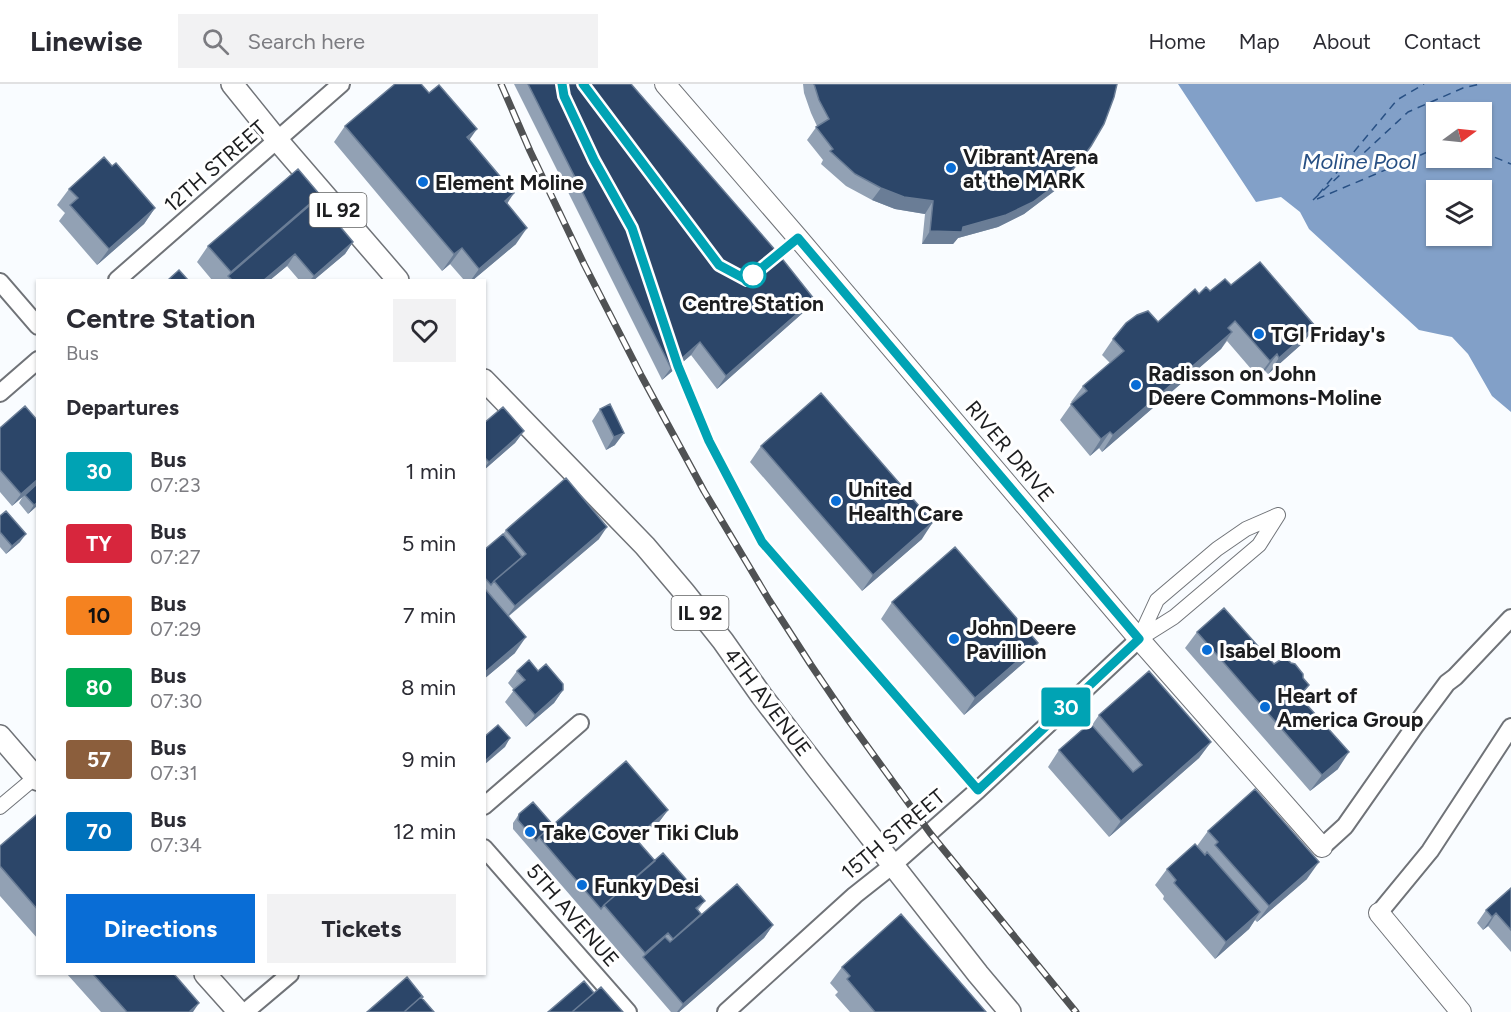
<!DOCTYPE html>
<style>
:root{--surface:#fff;--page:#f2f2f3;--text:#2b2b33;--muted:#7c7c81;--line:#e1e1e2;--accent:#096dd6}
body{margin:0;font-family:Figtree,sans-serif;background:var(--page);color:var(--text);height:100vh;display:flex;flex-direction:column;font-size:22px;white-space:nowrap}
*{box-sizing:border-box;margin:0}
p{font-size:20px;color:var(--muted)}
.icon{flex:none;width:33px;height:33px;fill:none;stroke:currentColor;stroke-width:2;stroke-linecap:round;stroke-linejoin:round}
.map{position:relative;flex:1;overflow:hidden}
.panel{position:absolute;left:36px;top:195px;width:450px;height:696px;display:flex;flex-direction:column;background:var(--surface);border-radius:0px;box-shadow:0 2px 4px #0004}
.panel>*{flex:none}
.badge{padding:0 12px;border-radius:4px;font-size:21px;line-height:39px}
.needle{width:39px;rotate:75deg}
.controls{position:absolute;left:1426px;top:18px;display:grid;gap:12px}
.controls a{display:grid;place-items:center;width:66px;height:66px;border-radius:0px;background:var(--surface);box-shadow:0 2px 4px #0004;font-size:30px}
.map>.badge{position:absolute;translate:-50% -50%;box-shadow:0 0 0 3px #fff}
h2{padding:0 30px;font-size:22px;line-height:54px}
.round{display:grid;place-items:center;flex:none;width:63px;height:63px;border-radius:0px;background:var(--page)}
.headline{display:flex;align-items:center;justify-content:space-between;height:102px;padding:0 30px}
h1{font-size:28px;font-weight:700;line-height:45px}
.cta{display:flex;gap:12px;margin-top:auto;padding:12px 30px}
.cta a{flex:1;height:69px;border-radius:0px;background:var(--accent);color:#fff;font-size:24px;font-weight:700;line-height:69px;text-align:center}
.cta a+a{background:var(--page);color:var(--text)}
ul{padding:0;list-style:none}
li{display:flex;align-items:center;gap:18px;height:72px;padding:0 30px}
li div{flex:1}
li b{display:block;font-size:22px}
li em{font-style:normal}
li .badge{min-width:66px;font-weight:700;text-align:center}
header{display:flex;align-items:center;gap:36px;box-sizing:border-box;height:84px;padding:0 30px;background:var(--surface);border-bottom:2px solid var(--line)}
header strong{font-size:28px}
nav{display:flex;gap:33px;margin-inline-start:auto;font-size:21px}
.search{width:420px;height:54px;background:var(--page);display:flex;align-items:center;gap:15px;box-sizing:border-box;padding:0 21px;border-radius:0px;color:var(--muted);font-size:22px}
.map>svg:first-child{display:block}
.water{fill:#82a0c8;fill-rule:evenodd}
.lines{fill:none;stroke-linecap:round;stroke-linejoin:round}
.ferry{stroke:#285084;stroke-width:1.5;stroke-dasharray:8 6;stroke-linecap:butt}
.minor-casing{stroke:#707378;stroke-width:16}
.tertiary-casing{stroke:#707378;stroke-width:20}
.secondary-casing{stroke:#707378;stroke-width:22}
.primary-casing{stroke:#707378;stroke-width:24}
.minor{stroke:#fff;stroke-width:14}
.tertiary{stroke:#fff;stroke-width:16}
.secondary{stroke:#fff;stroke-width:20}
.primary{stroke:#fff;stroke-width:21}
.rail-casing{stroke:#505254;stroke-width:7}
.rail{stroke:#fff;stroke-width:4.5;stroke-dasharray:14;stroke-linecap:butt}
.wall{fill:#92a1b4}
.shaded-wall{fill:#6a7d96}
.building{fill:#2c4669;stroke:#6a7d96;stroke-width:1.5}
.line-casing{stroke:#fff;stroke-width:14}
.line{stroke:#00a3b4;stroke-width:9}
.poi-dot{fill:#096dd6;stroke:#fff;stroke-width:2}
.stop-dot{fill:#fff;stroke:#00a3b4;stroke-width:3}
.labels{text-anchor:middle;dominant-baseline:central;stroke-width:6;stroke-linejoin:round;paint-order:stroke}
.shield{fill:#fff;stroke:#606162;stroke-width:1.5}
.shield-label{font-size:20px;font-weight:bold;fill:#1c1d1f}
.poi-label{font-size:21px;font-weight:bold;fill:#1c1d1f;stroke:#fff;text-anchor:start}
.street-label{font-size:21px;fill:#1c1d1f;stroke:#fff}
.stop-label{font-size:21px;font-weight:bold;fill:#1c1d1f;stroke:#fff}
.water-label{font-size:22px;font-style:italic;fill:#285084;stroke:#fff}
</style>
<header>
<strong>Linewise</strong>
<div class="search"><svg class="icon" aria-label="search" viewBox="0 0 24 24"><circle cx="10" cy="10" r="6"/><path d="M15 15l6 6"/></svg>Search here</div>
<nav><a>Home</a><a>Map</a><a>About</a><a>Contact</a></nav>
</header>
<div class="map">
<svg width="1511" height="928" viewBox="0 0 1511 928">
<rect width="100%" height="100%" fill="#f9fcff"/>
<path class="water" d="M1178 0H1511V328L1492 312 1468 270 1452 253 1419 246 1309 145 1300 128 1281 113 1256 118ZM1437 28H1482V74H1437ZM1437 106H1482V152H1437Z"/>
<g class="lines">
<path class="ferry" d="M1482 68 1511 80
M1318 111 1397 16 1424 0
M1317 115 1437 64
M1313 116 1408 28 1463 4 1480 0"/>
<defs>
<path id="minor" d="M1139 555 1157 516 1217 465 1246 445 1278 431
M1139 555 1174 533 1259 461 1278 431
M0 723 38 691"/>
<path id="tertiary" d="M117 196 341 0
M0 198 38 242
M0 309 38 276
M484 722 580 639
M1322 763 1345 742 1415 642 1447 599 1455 593 1511 534
M484 764 628 928
M1379 829 1430 767 1511 643
M245 928 290 890
M726 928 855 811 893 781 978 706 1139 555"/>
<path id="secondary" d="M665 0 798 154 1139 555 1322 763
M1379 829 1461 928"/>
<path id="primary" d="M232 0 278 57 398 196
M484 296 645 462 684 508 723 557 761 611 817 684 978 890 1010 928
M0 652 38 696
M205 890 239 928"/>
</defs>
<use href="#minor" class="minor-casing"/>
<use href="#tertiary" class="tertiary-casing"/>
<use href="#secondary" class="secondary-casing"/>
<use href="#primary" class="primary-casing"/>
<use href="#minor" class="minor"/>
<use href="#tertiary" class="tertiary"/>
<use href="#secondary" class="secondary"/>
<use href="#primary" class="primary"/>
<defs>
<path id="rail" d="M501 0 530 67 584 180 642 293 704 407 769 516 811 581 849 637 930 749 1076 928"/>
</defs>
<use href="#rail" class="rail-casing"/>
<use href="#rail" class="rail"/>
</g>
<path class="wall" d="M514 0H631L805 227 717 305 691 271 662 296Z
M803 0H1117L1071 89 1057 105 1024 130 998 143 958 154 953 160H922L925 130 895 125 872 116 846 102 821 80 823 76 807 56 817 42 811 29 804 9Z
M345 42 469 56 507 120 516 160 473 196H464L450 180 442 187 334 58Z
M112 82 155 124 144 140 97 181 59 137 65 129 57 121 69 105Z
M320 111 317 115 353 158 345 170 314 196H299L287 182 270 196H212L197 178 208 162Z
M1231 201 1315 242 1304 258 1268 290 1265 287 1258 293 1227 257 1221 265 1102 368 1099 364 1090 372 1060 336 1072 319 1071 318 1083 302 1110 279 1102 271 1113 255 1158 238 1199 210Z
M610 320 615 361 606 366 592 337 600 325Z
M484 339 524 347 515 359 484 386Z
M0 344 38 421 28 430 19 419 23 412 12 422 0 408Z
M761 362 922 455 862 507 750 378Z
M0 432 20 458 6 470 0 463Z
M506 446 599 455 509 532 515 569 484 595V466L503 450Z
M892 518 1027 576 964 631 881 535Z
M1197 548 1274 580 1303 594 1309 601 1301 613 1338 685 1310 707 1185 564Z
M517 587H538L563 606 554 619 526 643 505 618 514 606 508 599Z
M1099 631 1211 658 1199 674 1109 753 1048 683 1059 666 1092 641Z
M668 726 659 738 638 757 655 777 705 817 698 826V834L773 841 764 854 679 928H671L513 745V739L519 730 553 741Z
M38 733V855L0 812V762Z
M1208 747 1307 795 1257 838 1255 836 1249 845 1215 875 1163 815 1164 812 1155 801 1167 785 1197 762Z
M1511 804V868L1488 842 1483 846 1477 839 1486 826Z
M842 883 986 928H850L835 911 838 908 830 899Z
M67 890H174L193 928H101Z"/>
<path class="shaded-wall" d="M477 45 465 62 467 53Z
M1091 62 1071 89 1057 105 1024 130 998 143 958 154 953 160H922L930 147 963 143Z
M881 104 933 117 925 130 895 125 872 116Z
M514 109 503 126 505 117Z
M320 111 309 128 228 192 231 188Z
M155 124 144 140 97 181 109 165Z
M527 144 516 160 473 196H471L479 185Z
M353 158 345 170 314 196H310L314 192Z
M462 164 450 180 442 187 454 170Z
M295 170 287 182 270 196H264Z
M814 215 805 227 717 305 726 292Z
M1315 242 1304 258 1268 290 1279 274Z
M1232 248 1221 265 1102 368 1113 351Z
M700 258 691 271 662 296 671 284Z
M1277 270 1265 287 1258 293 1270 277Z
M524 347 515 359 484 386V384L489 378Z
M1110 348 1099 364 1090 372 1101 355Z
M624 349 615 361 606 366 614 353Z
M38 395V400L12 422 21 410Z
M38 418V421L28 430 34 421Z
M933 438 922 455 862 507 873 491Z
M607 443 599 455 506 534 515 522Z
M26 450 20 458 6 470 12 462Z
M526 553 515 569 484 595V589Z
M1038 559 1027 576 964 631 975 614Z
M563 606 554 619 526 643 535 631Z
M510 654 505 663 484 681V678Z
M1211 658 1199 674 1109 753 1121 737Z
M1349 668 1338 685 1310 707 1322 691Z
M668 726 659 738 626 767 635 754Z
M1319 778 1307 795 1257 838 1269 822Z
M1260 828 1249 845 1215 875 1226 858Z
M1496 829 1488 842 1483 846 1492 833Z
M773 841 764 854 679 928H677L683 920Z
M199 919 193 928H189Z"/>
<path class="building" d="M395 0H421L429 9 439 1 477 45 467 53 514 109 505 117 527 144 479 185 462 164 454 170 345 42Z
M528 0H631L776 167 814 215 726 292 700 258 671 284Z
M814 0H1117L1114 13 1104 40 1091 62 1080 77 1066 93 1033 118 1006 131 963 143 962 148 930 147 933 117 904 113 881 104 855 90 830 67 833 65 816 43 829 35 819 16Z
M104 73 112 82 116 79 155 124 109 165 70 121 78 114 69 105Z
M298 85 320 111 231 188 208 162Z
M317 115 353 158 314 192 295 170 264 196H232L228 192Z
M1260 178 1315 242 1279 274 1277 270 1270 277 1235 237 1228 244 1232 248 1113 351 1110 348 1101 355 1071 320 1087 307 1083 302 1124 267 1113 255 1126 239 1137 231 1148 227 1158 238 1195 205 1199 210 1206 203 1210 207 1225 195 1231 201Z
M179 186 188 196H168Z
M821 309 933 438 873 491 761 362Z
M610 320 624 349 614 353 600 325Z
M25 322 38 337V395L21 410 0 386V344Z
M503 323 524 347 489 378 484 373V339Z
M566 394 607 443 515 522 494 497 526 470 506 446Z
M38 399V418L34 421 25 411Z
M6 427 26 450 12 462 0 448V432Z
M503 450 522 473 494 497 491 501 484 493V466Z
M955 463 1038 559 975 614 892 518Z
M486 506 526 553 484 589V507Z
M1224 524 1274 580 1285 573 1291 579 1295 580 1303 590V594L1309 601 1299 612 1349 668 1322 691 1197 548Z
M529 576 538 587 546 580 563 600V606L535 631 513 606 525 596 517 587Z
M1149 587 1211 658 1121 737 1059 666 1090 639 1133 688 1142 681 1099 631Z
M498 641 510 654 484 678V653Z
M626 677 668 726 635 754 655 777 604 821 601 825 539 753Z
M1255 705 1319 778 1269 822 1215 761 1218 758 1208 747Z
M533 718 553 741 539 753 536 757 518 736 519 730Z
M36 731 38 733V826L0 782V762Z
M1195 760 1205 771 1207 768 1260 828 1226 858 1174 799 1176 796 1167 785Z
M663 769 705 817 696 824 701 830 673 855 668 849 645 869 604 821Z
M737 800 773 841 683 920 643 873 665 853 670 858Z
M1511 804V846L1496 829 1492 833 1486 826Z
M901 830 986 928H875L847 895 850 892 842 883Z
M93 890H174L199 919 189 928H127Z
M407 893 423 913 422 914 421 913 404 928H367Z
M584 897 594 909 572 928H548Z
M601 903 623 928H572Z
M421 913 434 928H404Z"/>
<g class="lines">
<defs>
<path id="line" d="M562 0 564 12 594 76 632 144 678 282 709 357 762 458 978 706 1139 555 798 154 747 196 719 181 583 0"/>
</defs>
<use href="#line" class="line-casing"/>
<use href="#line" class="line"/>
</g>
<g class="poi-dot">
<circle cx="951" cy="84" r="6"/>
<circle cx="423" cy="98" r="6"/>
<circle cx="1259" cy="250" r="6"/>
<circle cx="1136" cy="301" r="6"/>
<circle cx="836" cy="417" r="6"/>
<circle cx="954" cy="555" r="6"/>
<circle cx="1207" cy="566" r="6"/>
<circle cx="1265" cy="623" r="6"/>
<circle cx="530" cy="748" r="6"/>
<circle cx="582" cy="801" r="6"/>
</g>
<circle class="stop-dot" cx="753" cy="191" r="12"/>
<g class="labels">
<g class="shield">
<rect x="309.5" y="109" width="57" height="34" rx="4.5"/>
<rect x="671.5" y="512" width="57" height="34" rx="4.5"/>
</g>
<g class="shield-label">
<text x="338" y="126">IL 92</text>
<text x="700" y="529">IL 92</text>
</g>
<g class="poi-label">
<text x="963" y="72">Vibrant Arena<tspan x="963" dy="24">at the MARK</tspan></text>
<text x="435" y="98">Element Moline</text>
<text x="1271" y="250">TGI Friday's</text>
<text x="1148" y="289">Radisson on John<tspan x="1148" dy="24">Deere Commons-Moline</tspan></text>
<text x="848" y="405">United<tspan x="848" dy="24">Health Care</tspan></text>
<text x="966" y="543">John Deere<tspan x="966" dy="24">Pavillion</tspan></text>
<text x="1219" y="566">Isabel Bloom</text>
<text x="1277" y="611">Heart of<tspan x="1277" dy="24">America Group</tspan></text>
<text x="542" y="748">Take Cover Tiki Club</text>
<text x="594" y="801">Funky Desi</text>
</g>
<g class="street-label">
<text transform="translate(215 82) rotate(-41)">12TH STREET</text>
<text transform="translate(1010 367) rotate(50)">RIVER DRIVE</text>
<text transform="translate(768 618) rotate(53)">4TH AVENUE</text>
<text transform="translate(893 750) rotate(-40)">15TH STREET</text>
<text transform="translate(573 831) rotate(49)">5TH AVENUE</text>
</g>
<g class="stop-label">
<text x="753" y="219">Centre Station</text>
</g>
<g class="water-label">
<text x="1359" y="77">Moline Pool</text>
</g>
</g>
</svg>
<div class="controls">
<a><svg class="needle" viewBox="-14 -14 28 28"><path d="M0-13l5 13h-10z" fill="#e53935"/><path d="M0 13l5-13h-10z" fill="#7c7c81"/></svg></a>
<a><svg class="icon" aria-label="layers" viewBox="0 0 24 24"><path d="M12 4l9 5-9 5-9-5zM3 14l9 5 9-5"/></svg></a>
</div>
<b class="badge" style="left:1066px;top:623px;background:#00a3b4;color:#fff">30</b>
<section class="panel">
<div class="headline"><div><h1>Centre Station</h1><p>Bus</p></div><a class="round"><svg class="icon" aria-label="heart" viewBox="0 0 24 24"><path d="M12 20l-8-8c-3-5 5-10 8-4 3-6 11-1 8 4z"/></svg></a></div>
<h2>Departures</h2>
<ul>
<li><span class="badge" style="background:#00a3b4;color:#fff">30</span><div><b>Bus</b><p>07:23</p></div><em>1 min</em></li>
<li><span class="badge" style="background:#d7263d;color:#fff">TY</span><div><b>Bus</b><p>07:27</p></div><em>5 min</em></li>
<li><span class="badge" style="background:#f58220;color:#111">10</span><div><b>Bus</b><p>07:29</p></div><em>7 min</em></li>
<li><span class="badge" style="background:#00a651;color:#fff">80</span><div><b>Bus</b><p>07:30</p></div><em>8 min</em></li>
<li><span class="badge" style="background:#8b5e3c;color:#fff">57</span><div><b>Bus</b><p>07:31</p></div><em>9 min</em></li>
<li><span class="badge" style="background:#0072bc;color:#fff">70</span><div><b>Bus</b><p>07:34</p></div><em>12 min</em></li>
</ul>
<div class="cta"><a>Directions</a><a>Tickets</a></div>
</section>
</div>
